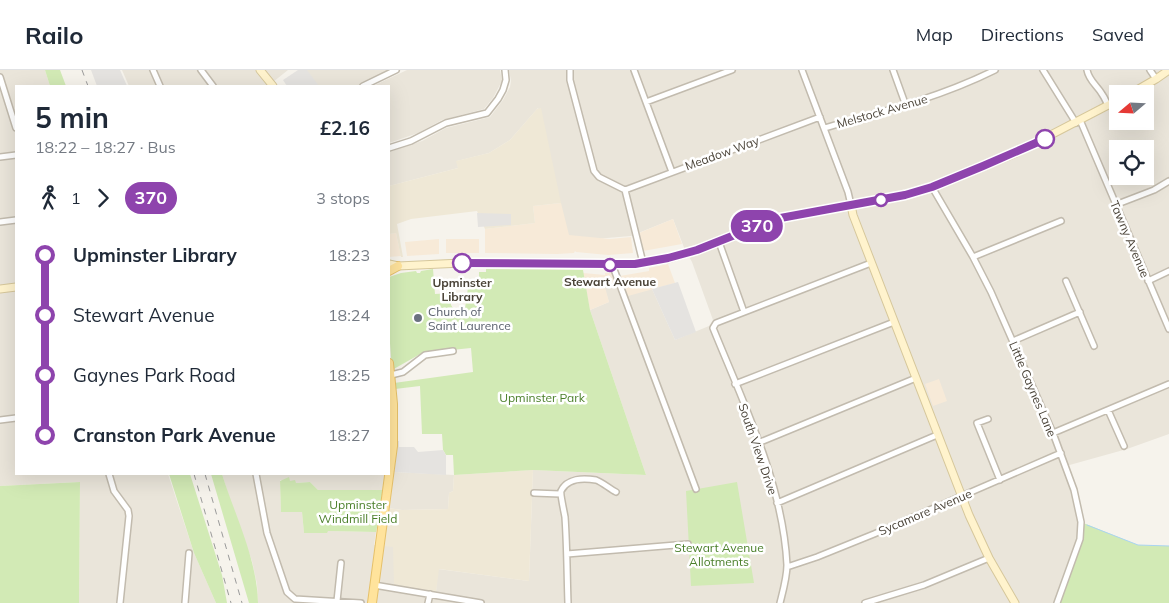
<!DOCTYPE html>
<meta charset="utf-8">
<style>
:root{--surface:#fff;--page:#f2f2f3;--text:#1f2937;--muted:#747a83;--line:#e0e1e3}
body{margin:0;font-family:Mulish,sans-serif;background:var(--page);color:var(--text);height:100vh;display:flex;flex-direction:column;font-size:19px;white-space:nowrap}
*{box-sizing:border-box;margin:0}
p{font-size:16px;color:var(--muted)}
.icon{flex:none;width:28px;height:28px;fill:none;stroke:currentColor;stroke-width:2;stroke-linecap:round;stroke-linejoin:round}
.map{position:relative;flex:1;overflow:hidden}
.panel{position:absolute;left:15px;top:15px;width:375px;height:390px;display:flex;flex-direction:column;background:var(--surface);border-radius:0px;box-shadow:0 5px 20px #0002}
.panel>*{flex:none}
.badge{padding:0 10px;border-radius:16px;font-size:18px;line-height:32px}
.needle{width:32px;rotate:251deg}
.fabs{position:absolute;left:1109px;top:15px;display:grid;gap:10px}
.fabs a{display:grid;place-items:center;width:45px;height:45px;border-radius:0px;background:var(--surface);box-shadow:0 5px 20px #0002;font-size:25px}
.map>.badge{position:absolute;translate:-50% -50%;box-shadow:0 0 0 2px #fff}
.legs{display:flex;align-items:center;gap:8px;height:55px;padding:0 20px;font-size:16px}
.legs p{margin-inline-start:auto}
.headline{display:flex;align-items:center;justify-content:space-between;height:85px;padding:0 20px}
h1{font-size:28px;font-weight:700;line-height:38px}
ul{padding:0 20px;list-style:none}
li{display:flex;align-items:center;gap:18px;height:60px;font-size:19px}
li i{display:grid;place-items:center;width:8px;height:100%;margin:0 6px;background:currentColor}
li i::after{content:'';width:12px;height:12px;margin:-6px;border:4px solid;border-radius:50%;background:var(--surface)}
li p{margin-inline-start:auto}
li:first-child i{background:linear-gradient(#0000 50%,currentColor 0)}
li:last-child i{background:linear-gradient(currentColor 50%,#0000 0)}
header{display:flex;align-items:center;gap:30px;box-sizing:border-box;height:70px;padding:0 25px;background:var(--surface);border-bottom:1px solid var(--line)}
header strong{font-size:24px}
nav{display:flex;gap:28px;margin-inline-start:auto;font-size:18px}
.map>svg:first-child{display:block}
.residential{fill:#eae5da;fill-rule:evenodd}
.commercial{fill:#f7ead8}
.education{fill:#efe8d6}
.green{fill:#d2eab5}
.parking{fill:#e5e3e0}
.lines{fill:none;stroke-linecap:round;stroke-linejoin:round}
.stream{stroke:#a9d4f2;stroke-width:1}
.street-casing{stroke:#c2bbae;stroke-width:8}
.secondary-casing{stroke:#d6c79b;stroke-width:9}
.primary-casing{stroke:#e6c16a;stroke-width:10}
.street{stroke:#fff;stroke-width:5}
.secondary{stroke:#fff3cd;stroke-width:7}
.primary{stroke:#ffe39c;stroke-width:8}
.rail{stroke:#9a9a9a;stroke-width:1;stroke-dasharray:6 6;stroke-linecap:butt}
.line-1-casing{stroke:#fff;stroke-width:11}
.line-1{stroke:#8e44ad;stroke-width:8}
.stop-1-dot{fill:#fff;stroke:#8e44ad;stroke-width:2.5}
.worship-dot{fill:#6b7280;stroke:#fff;stroke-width:2}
.labels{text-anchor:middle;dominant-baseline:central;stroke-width:5;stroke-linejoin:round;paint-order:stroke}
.street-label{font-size:12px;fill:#4b4439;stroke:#fff}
.stop-label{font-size:12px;font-weight:bold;fill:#4b4439;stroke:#fff}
.worship-label{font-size:12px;fill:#5b616d;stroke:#fff;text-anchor:start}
.park-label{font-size:12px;fill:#4a7f2a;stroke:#fff}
</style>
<header>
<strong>Railo</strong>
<nav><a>Map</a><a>Directions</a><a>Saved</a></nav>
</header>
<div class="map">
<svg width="1169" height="533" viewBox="0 0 1169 533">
<rect width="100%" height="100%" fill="#f6f3ec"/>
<path class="residential" d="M0 0H45L50 16H16V404H168L194 483 216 533H79L80 412 0 416Z
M122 0H288L268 16H129Z
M304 0H388L358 16H315Z
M407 0H500L502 11 493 28 484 39 442 50 418 63 389 73V16H373Z
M509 0H1169V364L1127 379 1066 396 1074 420 1080 465 1057 533H258L257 514 252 491 232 436 222 404H387L385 420H318L310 412 296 413 280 410 281 442H302L304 463 328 461 376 462 374 475 393 476 436 521 438 499 529 511 533 400 646 405 590 240 609 232 604 217 615 214 620 227 652 219 675 270 709 256 713 250 692 192 685 180 673 149 631 166 595 169 567 166 538 38 510 70 489 83 457 91 458 98 389 116V82L422 71 446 58 490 47 503 30 510 17 511 11ZM1118 24H1145V51H1118ZM1118 79H1145V106H1118Z
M394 402 454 405 453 421 449 423 448 439 402 440 388 438Z"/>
<path class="commercial" d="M561 133 569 165 610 169 631 167 633 183 608 185 576 182 575 181 574 183 557 184 485 183V159L535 153 533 136Z
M673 149 682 174 643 181 639 163Z
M396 163 401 186 389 187V164Z
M439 169V184L407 186 405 172Z
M446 169H479V183H446Z
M668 194 675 213 628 226 620 206 649 201V198Z
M583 203 605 205V203H611L615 214 605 217 609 232 590 240Z
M939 309 947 331 933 336 925 314Z"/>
<path class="education" d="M541 38 561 133 533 136 535 153 485 159 477 141 411 149 397 154 403 187H401L396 163 389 164V116L458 98 456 91 489 83 510 70 537 39Z
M533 400 529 511 439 499 436 522 394 514 393 477 383 476 388 438 402 440 448 439 449 423 453 421 454 405Z"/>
<path class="green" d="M45 0H60L66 16H50Z
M433 199 435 224 451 223V235L457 245 464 247C465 235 468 225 468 212H479V202H486V199L583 200 590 240 646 405 533 400 454 405 453 385H446L443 380 442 364H422L420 316 395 319 394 313 473 302 471 278 422 283 392 300 389 260V207L401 203 416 201 417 203H420L421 201Z
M169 404H190L222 505 227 533H216L194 483Z
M211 404H222C235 446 257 488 258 533H249Z
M289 407 290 411 295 410 296 413 310 412 318 420H385L376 462 328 461 327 463H304L302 442H281L280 411Z
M80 412 79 533H0V416Z
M737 412 754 513 691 516 686 421Z
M1081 452 1138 475 1169 476V533H1057L1080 469Z"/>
<path class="parking" d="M91 0H120L127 16H97Z
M298 0H307L319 16H287L283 10Z
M477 143 511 144V155L478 157Z
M678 212 696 262 675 270 652 219Z
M397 371H399V377H414L418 382 443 380 446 385V405L394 402Z"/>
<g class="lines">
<path class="stream" d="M1087 455 1138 475 1169 476"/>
<defs>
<path id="street" d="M153 0 160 16
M201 0 213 16
M570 0V10L594 101 599 107 625 120 643 193
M634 0 672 102
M802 0 848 122 851 135
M893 0 906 36
M1043 0 1076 53
M1087 0C1089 11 1097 15 1102 24 1105 28 1106 32 1108 35
M1150 0 1156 9
M0 7 16 58
M363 16 396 0
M646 32 732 0
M1080 50 1169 259
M824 58C882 42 941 27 995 0
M389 78 411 71 446 53 487 43 498 29 503 20 506 10 505 0
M0 87 16 85
M932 117 973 187 991 222 1053 363 1074 420 1081 452 1080 469 1057 533
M625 120 820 47
M1115 135 1154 120 1169 111
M0 152 16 150
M719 172 744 242
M973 187 1061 151
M612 194 696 419
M1066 211 1094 276
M1148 211 1169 201
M1013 271 1080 242
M391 305 403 302 425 285 453 281
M735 314 894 252
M1108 340 1124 376
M988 349 977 353 1000 410
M0 350 16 348
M1053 363 1169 314
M758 373 916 308
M109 404 114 421 128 440 129 446 120 533
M256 404 267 463 287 522 295 529 361 533
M534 423 560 424
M777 433 937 365
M567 484 688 474
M787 497 817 487 874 464 1061 383
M374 515 481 533
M337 531 341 493
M185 533 189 483
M428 533 430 524
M568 533C567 504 567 476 565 447 564 441 560 424 561 421 567 408 584 408 596 410 602 412 610 419 616 422
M780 533C783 521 787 507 787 495 783 414 743 332 713 258L716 253 871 193
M865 533 924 515 989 488"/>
<path id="secondary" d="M260 0 273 16
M1130 24 1156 9 1169 0
M851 135 853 145 969 445 989 488 1015 533
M389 194 398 196 462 193 612 194H635L668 189 697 180 775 149 905 125 932 117 1016 83 1118 30
M0 219 16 217"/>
<path id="primary" d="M389 201 398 196
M372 533 393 376V334L389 293"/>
</defs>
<use href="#street" class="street-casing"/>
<use href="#secondary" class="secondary-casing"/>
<use href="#primary" class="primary-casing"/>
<use href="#street" class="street"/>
<use href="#secondary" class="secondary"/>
<use href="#primary" class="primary"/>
<path class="rail" d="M82 0 88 16
M194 404 231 533
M205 404 242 533"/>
</g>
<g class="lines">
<defs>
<path id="line-1" d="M462 193 612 194H635L668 188 697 180 775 149 905 125 932 117 983 96 1045 69"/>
</defs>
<use href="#line-1" class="line-1-casing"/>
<use href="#line-1" class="line-1"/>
</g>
<g class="stop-1-dot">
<circle cx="1045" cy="69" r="9"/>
<circle cx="881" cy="130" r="6"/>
<circle cx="462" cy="193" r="9"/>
<circle cx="610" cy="195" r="6"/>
</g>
<circle class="worship-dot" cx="418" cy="248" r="5"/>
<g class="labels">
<g class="street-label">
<text transform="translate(882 41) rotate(-16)">Melstock Avenue</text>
<text transform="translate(722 83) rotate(-20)">Meadow Way</text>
<text transform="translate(1130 169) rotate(67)">Tawny Avenue</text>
<text transform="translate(1033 319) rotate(67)">Little Gaynes Lane</text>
<text transform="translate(758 379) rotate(71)">South View Drive</text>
<text transform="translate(925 442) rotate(-23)">Sycamore Avenue</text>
</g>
<g class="stop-label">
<text x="610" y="211">Stewart Avenue</text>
<text x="462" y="212">Upminster<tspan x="462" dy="14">Library</tspan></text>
</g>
<g class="worship-label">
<text x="428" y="241">Church of<tspan x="428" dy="14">Saint Laurence</tspan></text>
</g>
<g class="park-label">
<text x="542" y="327">Upminster Park</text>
<text x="358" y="434">Upminster<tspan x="358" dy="14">Windmill Field</tspan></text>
<text x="719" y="477">Stewart Avenue<tspan x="719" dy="14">Allotments</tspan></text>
</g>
</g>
</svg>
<div class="fabs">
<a><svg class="needle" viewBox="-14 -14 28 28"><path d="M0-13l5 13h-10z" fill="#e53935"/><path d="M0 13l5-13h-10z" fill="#747a83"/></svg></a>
<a><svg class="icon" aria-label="locate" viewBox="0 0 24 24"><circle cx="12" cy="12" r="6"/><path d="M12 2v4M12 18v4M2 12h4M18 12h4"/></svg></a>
</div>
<b class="badge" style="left:757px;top:156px;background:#8e44ad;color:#fff">370</b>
<section class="panel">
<div class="headline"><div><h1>5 min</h1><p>18:22 – 18:27 · Bus</p></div><b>£2.16</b></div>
<div class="legs"><svg class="icon" aria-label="walk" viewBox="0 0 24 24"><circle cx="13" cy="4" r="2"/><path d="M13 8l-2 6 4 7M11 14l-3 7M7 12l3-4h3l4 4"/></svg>1<svg class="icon" aria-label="forward" viewBox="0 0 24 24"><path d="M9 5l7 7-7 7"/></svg><b class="badge" style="background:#8e44ad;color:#fff">370</b><p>3 stops</p></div>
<ul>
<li><i style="color:#8e44ad"></i><b>Upminster Library</b><p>18:23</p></li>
<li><i style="color:#8e44ad"></i><span>Stewart Avenue</span><p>18:24</p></li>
<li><i style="color:#8e44ad"></i><span>Gaynes Park Road</span><p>18:25</p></li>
<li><i style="color:#8e44ad"></i><b>Cranston Park Avenue</b><p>18:27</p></li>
</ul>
</section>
</div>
